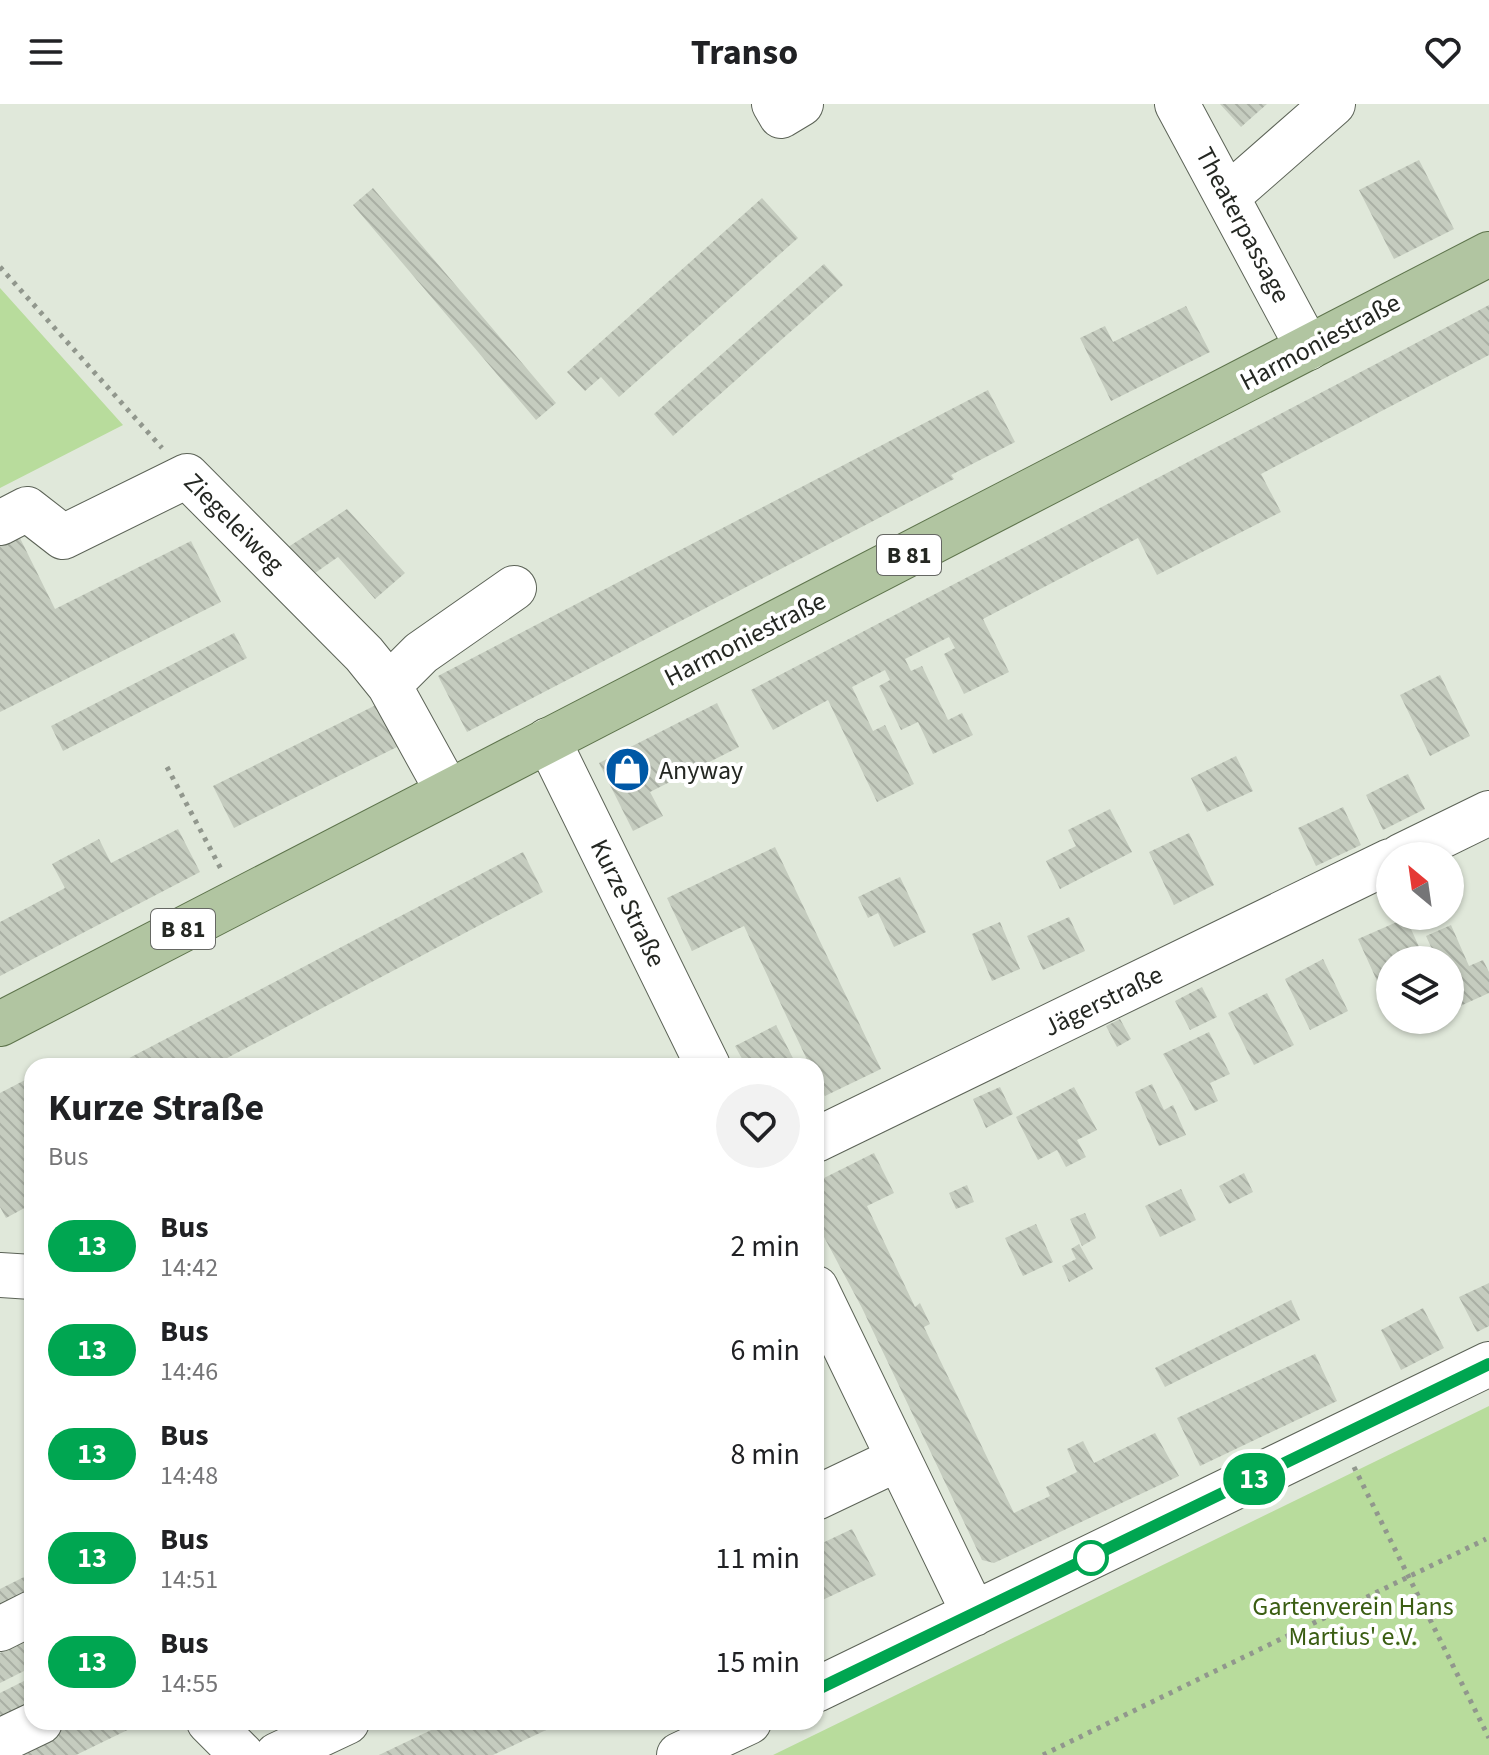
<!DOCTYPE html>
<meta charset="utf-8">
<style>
:root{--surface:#fff;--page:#f2f2f2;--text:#202124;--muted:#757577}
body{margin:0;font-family:"Source Sans 3",sans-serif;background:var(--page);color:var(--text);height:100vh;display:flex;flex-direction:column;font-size:30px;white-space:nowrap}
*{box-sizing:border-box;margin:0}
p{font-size:26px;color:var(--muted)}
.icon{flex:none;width:44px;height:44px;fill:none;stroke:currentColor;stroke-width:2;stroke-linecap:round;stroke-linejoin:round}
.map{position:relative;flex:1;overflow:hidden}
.details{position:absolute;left:24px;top:954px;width:800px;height:672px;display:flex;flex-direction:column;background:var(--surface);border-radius:24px;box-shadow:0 2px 6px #0004}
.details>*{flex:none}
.badge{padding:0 16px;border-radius:26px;font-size:28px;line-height:52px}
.needle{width:52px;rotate:331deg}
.tools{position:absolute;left:1376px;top:738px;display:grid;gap:16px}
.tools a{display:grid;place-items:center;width:88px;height:88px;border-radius:50%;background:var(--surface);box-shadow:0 2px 6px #0004;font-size:40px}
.map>.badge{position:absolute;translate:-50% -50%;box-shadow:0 0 0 4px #fff}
.round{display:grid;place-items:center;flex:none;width:84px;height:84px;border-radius:42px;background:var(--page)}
.summary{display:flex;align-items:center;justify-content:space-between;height:136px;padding:0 24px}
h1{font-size:38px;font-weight:700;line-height:60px}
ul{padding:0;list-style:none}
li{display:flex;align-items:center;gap:24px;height:104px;padding:0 24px}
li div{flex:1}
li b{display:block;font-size:30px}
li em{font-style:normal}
li .badge{min-width:88px;font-weight:700;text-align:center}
header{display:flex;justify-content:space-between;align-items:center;height:104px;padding:0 24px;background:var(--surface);font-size:36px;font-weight:700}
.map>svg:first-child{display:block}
.green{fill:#b8dc9c}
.building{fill:url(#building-back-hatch)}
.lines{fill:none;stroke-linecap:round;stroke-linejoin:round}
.minor-casing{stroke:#5c6357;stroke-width:46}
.major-casing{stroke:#5e744c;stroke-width:46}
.path{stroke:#91978d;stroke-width:5;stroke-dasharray:4 6;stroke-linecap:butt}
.minor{stroke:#fff;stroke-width:44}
.major{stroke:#b1c5a1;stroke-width:44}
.line-casing{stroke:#fff;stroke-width:18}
.line{stroke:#00a651;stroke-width:12}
.stop-dot{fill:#fff;stroke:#00a651;stroke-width:4}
.labels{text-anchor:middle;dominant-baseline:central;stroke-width:8;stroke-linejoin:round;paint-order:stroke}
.shield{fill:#fff;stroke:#666864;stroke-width:2}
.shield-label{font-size:24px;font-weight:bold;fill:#242722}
.street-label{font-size:26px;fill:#242722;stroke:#fff}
.poi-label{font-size:26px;fill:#242722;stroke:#fff;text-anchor:start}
.park-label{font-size:26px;fill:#3a5d12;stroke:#fff}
</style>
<header><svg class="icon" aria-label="menu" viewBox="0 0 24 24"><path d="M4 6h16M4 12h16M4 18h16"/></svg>Transo<svg class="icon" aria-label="heart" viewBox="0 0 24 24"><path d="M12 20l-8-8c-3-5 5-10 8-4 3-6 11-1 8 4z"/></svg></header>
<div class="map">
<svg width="1489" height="1651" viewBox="0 0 1489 1651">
<defs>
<pattern id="building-back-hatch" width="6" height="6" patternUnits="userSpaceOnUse" patternTransform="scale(2)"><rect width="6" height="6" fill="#c5ccbf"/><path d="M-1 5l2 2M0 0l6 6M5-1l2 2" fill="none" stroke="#a9afa4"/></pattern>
</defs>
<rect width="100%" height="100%" fill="#e0e8da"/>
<path class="green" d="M0 184 123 321 0 384Z
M1489 1302V1651H773Z"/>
<path class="building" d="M1220 0H1267L1241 23Z
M1419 56 1454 125 1394 155 1359 86Z
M373 84 556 299 536 316 353 101Z
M762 94 798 134 619 293 601 273 585 287 567 268Z
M824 160 843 181 673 332 654 310Z
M1489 201V251L1261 370 1281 408 1157 471 1138 434 983 515 1009 568 964 590 944 550 955 544 949 533 905 555 911 567 922 562 948 616 962 609 973 631 933 650 918 618 901 626 879 582 890 576 885 566 852 583 873 627 885 621 914 680 877 698 828 596 773 626 751 586Z
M1186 202 1210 248 1111 297 1080 234 1105 222 1113 238Z
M988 286 1015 338 951 371 954 375 467 628 438 572Z
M347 405 405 469 375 495 338 453 305 476 282 447Z
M17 428 55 505 191 437 221 498 0 608V436Z
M234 529 247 554 63 647 51 622Z
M1440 571 1470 632 1430 652 1400 591Z
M382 598 403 640 234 724 213 682Z
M717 599 739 643 650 688 663 712 633 727 599 659Z
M1236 652 1253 687 1207 708 1191 674Z
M1408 670 1425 705 1383 726 1366 691Z
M1343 703 1361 741 1316 762 1298 724Z
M1110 705 1132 748 1060 785 1046 757 1076 742 1068 726Z
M178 725 200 768 0 872V818L65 784 52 760 99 735 111 759Z
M1189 729 1214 781 1174 801 1149 748Z
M775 743 881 965 825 992 816 974V962H810L744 822 692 847 667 794Z
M523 748 543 788 212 962H114Z
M900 773 926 828 894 843 878 809 868 814 858 793Z
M1069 813 1085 847 1043 866 1027 832Z
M1406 814 1425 856H1390V874L1378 879 1358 835Z
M1000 818 1020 865 992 877 972 830Z
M1451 821 1469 862 1483 856 1489 868V889L1458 903 1450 885V856H1437L1426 832Z
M1323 855 1348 907 1310 926 1285 875Z
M1202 883 1217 913 1190 926 1175 897Z
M1267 889 1294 941 1254 961 1228 909Z
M1120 915 1131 935 1117 943 1106 922Z
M776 921 797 962H746L735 942Z
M1209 928 1230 970 1210 979 1218 997 1195 1007 1163 950Z
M27 975 32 984V1100L6 1114 0 1103V989Z
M1152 980 1164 1006 1173 1001 1186 1031 1159 1042 1135 988Z
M1000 983 1013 1010 986 1024 973 995Z
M1074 983 1097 1026 1077 1036 1086 1053 1066 1063 1057 1046 1038 1056 1016 1013Z
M874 1049 894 1089 867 1102 915 1203 920 1199 930 1220 924 1223 1014 1409 1050 1392 1046 1383 1077 1368 1067 1345 1083 1337 1094 1359 1155 1329 1179 1372 994 1459 982 1456 862 1204 816 1118V1078Z
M1244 1069 1253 1088 1229 1100 1219 1082Z
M967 1081 974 1098 956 1105 949 1089Z
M1181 1085 1196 1116 1160 1133 1145 1102Z
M1085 1109 1096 1134 1082 1142 1070 1115Z
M1036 1120 1053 1158 1023 1172 1005 1134Z
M1079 1140 1093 1165 1069 1178 1062 1162 1076 1155 1071 1145Z
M1489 1179V1222L1477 1228 1459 1193Z
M1291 1196 1300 1216 1165 1283 1155 1264Z
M1423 1204 1444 1244 1401 1266 1381 1226Z
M1315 1250 1337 1297 1200 1362 1177 1314Z
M852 1425 876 1471 816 1499V1442Z
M32 1469V1496L0 1512V1485Z
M32 1533V1563L0 1579V1549Z
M32 1573V1605L0 1621V1589Z
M74 1618H144L76 1651H6Z
M448 1618H563L493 1651H379Z"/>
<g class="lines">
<defs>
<path id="minor" d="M774 0 781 12 801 0
M1177 0 1308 244
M1228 92 1333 0
M0 419 27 405 63 433 187 372 364 550 389 581 448 688
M389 581 421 549 514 484
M548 636 708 962
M1401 752 1489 709
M816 1036 1390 757
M0 1171 32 1173
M816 1184 974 1510
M816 1394 898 1355
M0 1525 32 1509
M816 1586 1489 1260
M209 1618 242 1651
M0 1637 40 1618
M277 1651 347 1618
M679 1651 749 1618"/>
<path id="major" d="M0 920 1489 150"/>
</defs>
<use href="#minor" class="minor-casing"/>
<use href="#major" class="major-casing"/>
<path class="path" d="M0 163 162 344
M167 663 221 765
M1354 1363 1489 1634
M1043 1651 1486 1435"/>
<use href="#minor" class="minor"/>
<use href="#major" class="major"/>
</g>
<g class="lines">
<defs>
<path id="line" d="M816 1586 1489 1260"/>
</defs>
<use href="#line" class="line-casing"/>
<use href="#line" class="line"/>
</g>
<defs>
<symbol id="shop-disc" viewBox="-11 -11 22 22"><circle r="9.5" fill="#0058a6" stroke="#fff"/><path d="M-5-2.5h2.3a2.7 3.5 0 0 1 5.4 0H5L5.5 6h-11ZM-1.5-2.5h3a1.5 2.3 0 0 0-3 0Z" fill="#fff"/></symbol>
</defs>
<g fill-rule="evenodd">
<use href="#shop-disc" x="602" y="640" width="51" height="51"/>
</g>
<circle class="stop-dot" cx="1091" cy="1454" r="16"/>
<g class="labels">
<g class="shield">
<rect x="877" y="431" width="64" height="40" rx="6"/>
<rect x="151" y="805" width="64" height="40" rx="6"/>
</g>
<g class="shield-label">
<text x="909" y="451">B 81</text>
<text x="183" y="825">B 81</text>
</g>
<g class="street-label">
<text transform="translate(1243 121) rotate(62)">Theaterpassage</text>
<text transform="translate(1320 238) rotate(-28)">Harmoniestraße</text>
<text transform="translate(234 419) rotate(45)">Ziegeleiweg</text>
<text transform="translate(745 535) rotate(-27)">Harmoniestraße</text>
<text transform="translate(628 799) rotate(64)">Kurze Straße</text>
<text transform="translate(1103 897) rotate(-26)">Jägerstraße</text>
</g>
<g class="poi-label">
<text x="659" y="666">Anyway</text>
</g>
<g class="park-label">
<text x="1353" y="1502">Gartenverein Hans<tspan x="1353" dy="30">Martius' e.V.</tspan></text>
</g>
</g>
</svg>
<div class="tools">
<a><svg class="needle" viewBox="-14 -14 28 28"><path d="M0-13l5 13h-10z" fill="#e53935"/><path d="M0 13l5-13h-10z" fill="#757577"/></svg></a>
<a><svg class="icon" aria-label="layers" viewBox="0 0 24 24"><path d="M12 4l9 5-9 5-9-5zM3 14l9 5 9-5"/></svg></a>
</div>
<b class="badge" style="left:1254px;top:1375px;background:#00a651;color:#fff">13</b>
<section class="details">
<div class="summary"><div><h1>Kurze Straße</h1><p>Bus</p></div><a class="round"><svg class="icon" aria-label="heart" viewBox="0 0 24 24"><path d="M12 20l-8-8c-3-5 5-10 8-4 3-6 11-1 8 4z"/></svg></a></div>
<ul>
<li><span class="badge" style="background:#00a651;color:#fff">13</span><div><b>Bus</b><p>14:42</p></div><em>2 min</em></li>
<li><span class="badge" style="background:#00a651;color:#fff">13</span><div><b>Bus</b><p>14:46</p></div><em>6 min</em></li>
<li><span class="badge" style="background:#00a651;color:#fff">13</span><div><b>Bus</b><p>14:48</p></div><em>8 min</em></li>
<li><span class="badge" style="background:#00a651;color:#fff">13</span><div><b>Bus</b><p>14:51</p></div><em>11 min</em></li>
<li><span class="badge" style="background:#00a651;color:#fff">13</span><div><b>Bus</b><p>14:55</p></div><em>15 min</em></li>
</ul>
</section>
</div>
